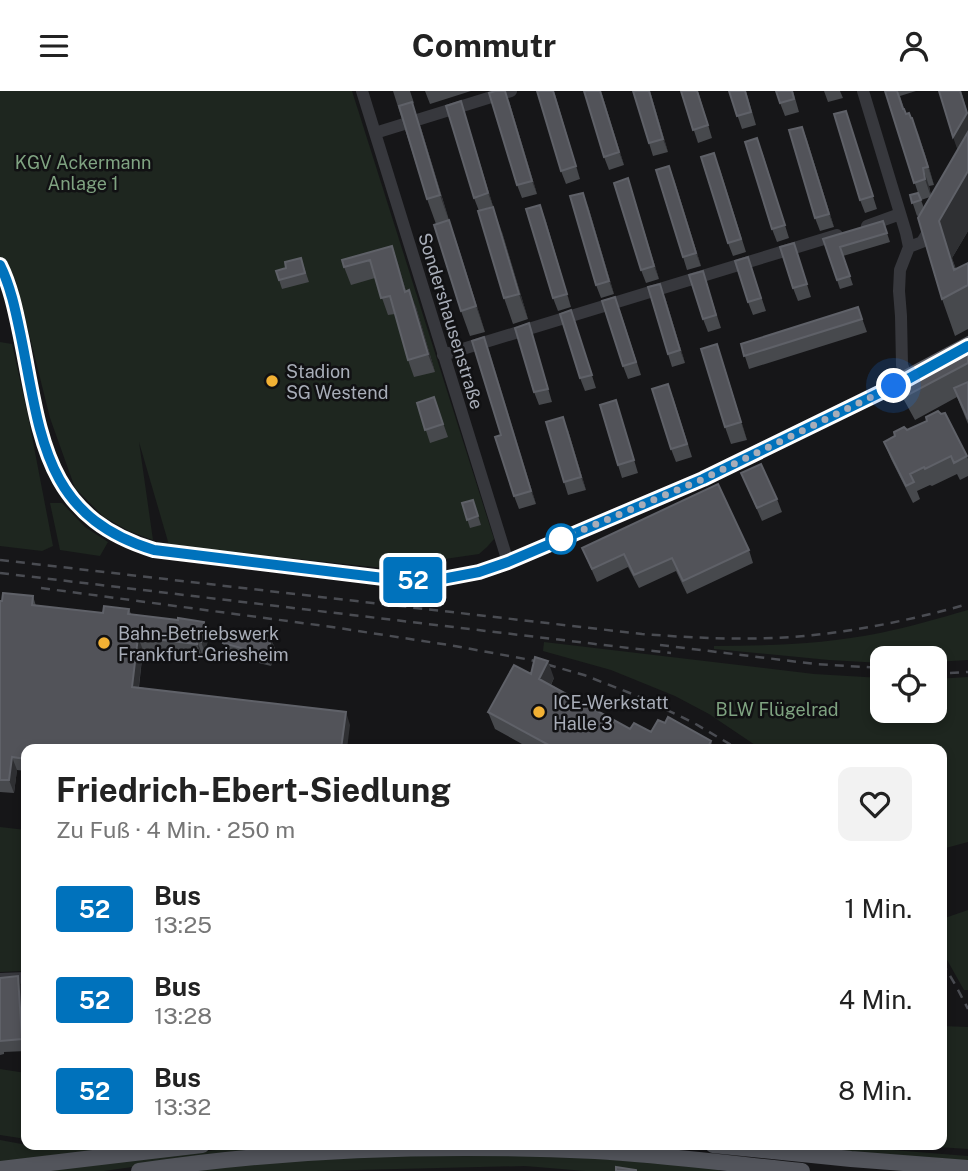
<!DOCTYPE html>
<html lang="de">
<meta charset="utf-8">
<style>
:root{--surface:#fff;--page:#f2f2f2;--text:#222;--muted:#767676}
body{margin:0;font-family:"Public Sans",sans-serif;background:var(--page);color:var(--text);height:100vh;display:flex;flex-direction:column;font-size:26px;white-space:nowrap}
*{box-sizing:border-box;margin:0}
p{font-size:23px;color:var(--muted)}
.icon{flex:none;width:38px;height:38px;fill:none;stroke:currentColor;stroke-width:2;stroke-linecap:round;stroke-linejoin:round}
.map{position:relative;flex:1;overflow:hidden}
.details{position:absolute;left:21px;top:653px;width:926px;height:406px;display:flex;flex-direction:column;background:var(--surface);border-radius:14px;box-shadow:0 4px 10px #0003}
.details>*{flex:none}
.badge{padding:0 14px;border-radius:5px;font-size:24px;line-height:46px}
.fabs{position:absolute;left:870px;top:555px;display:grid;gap:14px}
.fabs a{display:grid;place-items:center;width:77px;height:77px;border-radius:14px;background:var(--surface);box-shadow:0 4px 10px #0003;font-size:35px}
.you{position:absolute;width:35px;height:35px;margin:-18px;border:5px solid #fff;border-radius:50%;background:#1a73e8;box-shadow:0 0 0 10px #1a73e833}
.map>.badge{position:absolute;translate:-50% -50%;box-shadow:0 0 0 4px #fff}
.round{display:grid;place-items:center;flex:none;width:74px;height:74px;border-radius:14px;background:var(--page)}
.headline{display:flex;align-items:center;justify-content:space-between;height:119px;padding:0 35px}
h1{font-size:33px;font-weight:700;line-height:52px}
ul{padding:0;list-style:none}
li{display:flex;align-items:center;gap:21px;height:91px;padding:0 35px}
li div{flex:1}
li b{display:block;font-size:26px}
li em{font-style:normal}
li .badge{min-width:77px;font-weight:700;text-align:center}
header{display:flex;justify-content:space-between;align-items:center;height:91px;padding:0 35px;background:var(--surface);font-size:32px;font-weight:700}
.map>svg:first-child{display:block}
.green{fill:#1e261f}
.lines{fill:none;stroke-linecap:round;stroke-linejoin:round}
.minor{stroke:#37383d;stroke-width:12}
.major{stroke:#53555c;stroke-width:16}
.rail{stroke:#4a4c52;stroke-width:2.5;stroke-dasharray:9 7;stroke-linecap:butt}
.wall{fill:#47494d;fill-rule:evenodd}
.shaded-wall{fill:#2f3033}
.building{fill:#525359;stroke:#5f6168;stroke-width:2}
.line-casing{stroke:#fff;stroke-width:16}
.line{stroke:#0072bc;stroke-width:10}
.walk{stroke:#a8adb8;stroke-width:7;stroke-dasharray:0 12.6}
.poi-dot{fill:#f2b134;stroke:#111113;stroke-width:2.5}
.stop-dot{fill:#fff;stroke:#0072bc;stroke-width:3.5}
.labels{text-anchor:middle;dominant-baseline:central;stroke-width:5;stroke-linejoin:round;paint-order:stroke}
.park-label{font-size:18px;fill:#7fa381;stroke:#111113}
.street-label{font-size:18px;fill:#a8adb8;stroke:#111113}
.poi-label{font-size:18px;fill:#a8adb8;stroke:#111113;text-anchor:start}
</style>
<header><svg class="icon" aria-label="menu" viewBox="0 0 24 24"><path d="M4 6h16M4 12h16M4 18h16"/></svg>Commutr<svg class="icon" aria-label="person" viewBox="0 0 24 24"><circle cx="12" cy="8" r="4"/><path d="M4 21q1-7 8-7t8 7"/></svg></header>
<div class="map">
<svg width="968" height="1080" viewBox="0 0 968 1080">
<rect width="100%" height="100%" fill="#161618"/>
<path class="green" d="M0 0H352L494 448 487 456 479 463 383 477 169 454 139 351 153 449 129 440 104 426 75 397 50 327 16 190 0 166Z
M0 251 12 253 29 330 53 455 42 460 0 455Z
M50 412H62L85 436 108 451 100 465 60 459Z
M968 519V569L935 571 934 567H882V572L829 569 714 558V555C770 555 825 553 880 542 910 536 939 527 968 519Z
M544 551 814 583 882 587V620H934L935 588 968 586V751L942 758V769V658H761L709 623 675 605 611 579 543 560Z
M0 736 26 739V789L21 791 26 817V880L0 881Z
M968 819V899H964L942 860V828Z
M942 935 968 936V1058L907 1054H942Z
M0 978 26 982V1048L0 1044Z
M0 1049 27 1054 55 1057 87 1054H153L0 1072Z
M258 1054H359L210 1065 104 1080H39Z
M771 1054H829L968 1065V1072Z
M531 1062 715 1077 720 1080H585L525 1075 317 1080H184L325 1066Z"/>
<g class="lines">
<path class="minor" d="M362 0 508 471
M863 0 906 142 909 156 900 179 899 200 901 225 902 274 908 288
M375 42 511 0
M867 135 900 123
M909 156 922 151 933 133
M0 174C11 196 16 222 21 246 41 345 43 424 154 459L375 487C426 492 460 487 508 471L703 389 912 286
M443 264 837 144
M0 888 26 887"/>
<path class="major" d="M713 1054 851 1068 968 1077
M0 1078 202 1054
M139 1080C290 1057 443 1053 595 1060 664 1064 733 1073 802 1080"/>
<path class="rail" d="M0 469 642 543C695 547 750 550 804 545 859 540 915 528 968 513
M0 482 671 562
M41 497 332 536 449 554 531 569 584 584 640 606 694 632 738 658
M660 554 815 573 882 577
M934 583 968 581
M942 871 956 895 968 918"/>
</g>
<path class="wall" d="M393 0H410L414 12 412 13 421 37 449 129 458 155 485 241 470 245 461 220 436 133 427 108Z
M425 0H471L430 13Z
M554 0 580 88 566 93 561 80Z
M601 0 624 74 609 79 604 66Z
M633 0H650L668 61 653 65Z
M681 0H698L712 47 698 52Z
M729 0H746L756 34 742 38Z
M793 0 799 21 785 25 780 12Z
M824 0H840L843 7 828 11Z
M885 0H916L900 5 906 23 909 22 911 27H912L925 63 934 94 929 95 931 104 958 59 939 0H961L968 24V140L952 167 956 178 968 172V238L955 245 942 208 918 127 919 124 917 125 910 104 918 102ZM930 106 924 117 921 109Z
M461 10 493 115 479 120 474 107Z
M509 10 537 103 522 107 517 94Z
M846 20 877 118 865 122 860 109Z
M802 36 807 49 834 136 820 140 815 127Z
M762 60 789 147 777 151 772 138Z
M719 75 746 161 733 165 728 152Z
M628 87 659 188 646 192 641 179Z
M674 88 701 175 687 179 683 166Z
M588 115 614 203 601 207 596 194Z
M545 127 571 216 558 220 553 207Z
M883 130 890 151 843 165 853 194 840 198 823 148Z
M502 141 528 228 513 233 504 207Z
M392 155 406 200 416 216 435 281 414 286 408 269 395 223 388 224 375 187 351 194 344 176Z
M798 165 811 206 798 210 793 197Z
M748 166 766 220 753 224 748 211Z
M301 167 309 191 282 198 279 189 286 177Z
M707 193 721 237 708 241 703 228Z
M665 206 685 272 672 276 668 263Z
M858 216 867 241 749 278 741 253Z
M620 219 641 284 628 288 623 275Z
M571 220 596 297 585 300 580 287Z
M529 232 552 311 539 314 534 301Z
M484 246 536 413 519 418 514 405 501 344Z
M968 246V333L957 306 915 329 904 309 895 285Z
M723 271 747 349 731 353 725 336Z
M434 306 448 346 430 352 417 312Z
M673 306 692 366 676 371 671 358Z
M620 322 638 382 622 387 618 374Z
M568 339 586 399 568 404 564 391Z
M907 339 967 365 968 368V385L960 389 957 383 932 395 930 394 917 400 920 408 913 412 891 368 884 351Z
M741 382 777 408 782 421 762 430Z
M473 409 481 434 470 437 462 412Z
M582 457 749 459 753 472 687 503 676 480 639 497 628 476 597 491Z
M33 505 36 515 103 522 129 518 131 523 208 544 206 564 202 563V566L143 559 139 596 350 634 26 658V680L17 679 14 702 0 701V510Z
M239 544 271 548 276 560 271 575 228 564 223 552Z
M531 583 554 587 551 594 630 638 651 641 665 632 711 650 714 658H531L495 638 488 621Z
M0 887 22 897 26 960 4 961V963L0 964Z"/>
<path class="shaded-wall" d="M505 0 509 10 537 103 532 90Z
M553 0H554L580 88 576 75Z
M600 0H601L624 74 619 61Z
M649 0H650L668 61 663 48Z
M960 0H961L968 24V49L959 63 953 46Z
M461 10 465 23 493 115 488 102Z
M412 11 421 37 449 130 440 104Z
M912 27 919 44 934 94 928 76Z
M802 36 807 49 834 136 829 123Z
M669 75 674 88 701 175 696 162Z
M923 77 929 95 931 106 925 88Z
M968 80V140L952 167 961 197 954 179 939 130Z
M628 87 632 100 659 188 654 175Z
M583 102 588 115 614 203 609 190Z
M540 114 545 127 571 216 567 203Z
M493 116 502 141 528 228 519 203Z
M449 129 458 155 485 241 476 215Z
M392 155 398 172 411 218 405 201Z
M660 193 665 206 685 272 680 259Z
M409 199 416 216 435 281 428 263Z
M484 246 489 259 536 413 531 400Z
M717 253 723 271 747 349 741 331Z
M563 326 568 339 586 399 581 386Z
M204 531 208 544 206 564 201 551Z
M138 546 143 559 137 609 132 596Z
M271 548 276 560 271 575 267 564Z
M197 550 202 563V566L197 553Z
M548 570 554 587 545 605 539 588Z
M346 621 350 634 347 658H341Z
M711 650 714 658H709L708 656Z
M12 666 17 679 14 702 9 689Z
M18 885 22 897 26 960 22 948Z"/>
<path class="building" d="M495 0H505L532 90 517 94 489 2Z
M537 0H553L576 75 561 80Z
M584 0H600L619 61 604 66Z
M633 0H649L663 48 649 52Z
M681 0H697L708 34 693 39Z
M729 0H745L751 21 737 25Z
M776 0H792L794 8 780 12Z
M885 0H897L903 18H904L906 23 909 22 911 27H912L928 76 923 77 925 88 914 92Z
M939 0H960L967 22 953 46Z
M461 10 488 102 474 107 446 15Z
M412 11 440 104 427 108 399 15Z
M846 20 873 105 860 109 834 23Z
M802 36 829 123 815 127 789 39Z
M968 41V80L939 130 954 179 968 172V194L942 208 918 127Z
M757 47 785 134 772 138 745 51Z
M714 62 741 148 728 152 701 66Z
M669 75 696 162 683 166 656 79Z
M628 87 654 175 641 179 614 92Z
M583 102 609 190 596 194 570 105Z
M918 102 921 109 912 112 910 104Z
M540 114 567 203 553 207 526 118Z
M493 116 519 203 504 207 478 120Z
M449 129 476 215 461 220 434 134Z
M883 130 887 142 840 156 850 185 837 189 823 148Z
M794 152 807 193 793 197 780 156Z
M392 155 405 201 409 199 428 263 408 269 390 205 381 207 370 169 344 176 342 169Z
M748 166 761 207 748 211 735 170Z
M301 167 305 182 279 189 276 180 286 177 285 171Z
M703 180 716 224 703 228 689 184Z
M660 193 680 259 668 263 648 196Z
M615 206 636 271 623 275 602 210Z
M858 216 862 228 744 265 741 253Z
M571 219 592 284 580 287 560 223Z
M529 232 548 298 534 301 515 237Z
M484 246 531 400 514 405 495 346 501 344 472 250Z
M968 246V272L906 305 895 285Z
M717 253 741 331 725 336 701 258Z
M968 291V328L954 297Z
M668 293 687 353 671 358 652 298Z
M434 306 443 333 425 339 417 312Z
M616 309 634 369 618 374 600 314Z
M938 320 941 323 945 322 967 365 954 372 951 365 925 378 924 376 910 383 914 391 906 395 884 351 895 345 894 341 904 336 907 339 927 330 926 326Z
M563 326 581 386 564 391 546 331Z
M761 373 777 408 757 417 741 382Z
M718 393 749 459 683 490 672 467 634 484 624 463 592 478 582 457Z
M473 409 478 425 467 429 462 412Z
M3 502 33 505 32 514 103 522 104 515 129 518 128 523 178 529V527L204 531 201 551 197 550V553L138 546 132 596 346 621 341 658H26V668L12 666 9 689H0V510H2Z
M226 541 239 544 240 541 259 547V545L271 548 267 564 223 552Z
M535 566 548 570 539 588 630 638 634 632 651 641 658 629 665 632 668 626 711 650 708 656 712 658H556L488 621 514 574 531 583Z
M18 885 22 948 0 950V887Z
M616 1076 636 1079V1080H616Z"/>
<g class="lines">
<defs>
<path id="line" d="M0 174C11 196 16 222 21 246 41 344 43 425 154 459L400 489H437L479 481 508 471 703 388 908 288 968 255"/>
</defs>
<use href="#line" class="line-casing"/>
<use href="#line" class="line"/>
<path class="walk" d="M561 448 703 388 894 295"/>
</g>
<g class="poi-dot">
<circle cx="272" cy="290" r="7"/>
<circle cx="104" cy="552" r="7"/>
<circle cx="539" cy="621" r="7"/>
</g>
<circle class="stop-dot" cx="561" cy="448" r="14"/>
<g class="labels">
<g class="park-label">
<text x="83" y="71">KGV Ackermann<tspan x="83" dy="21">Anlage 1</tspan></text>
<text x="777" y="618">BLW Flügelrad</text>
</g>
<g class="street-label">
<text transform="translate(451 230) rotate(73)">Sondershausenstraße</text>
</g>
<g class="poi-label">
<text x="286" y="280">Stadion<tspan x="286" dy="21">SG Westend</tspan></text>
<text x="118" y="542">Bahn-Betriebswerk<tspan x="118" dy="21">Frankfurt-Griesheim</tspan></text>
<text x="553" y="611">ICE-Werkstatt<tspan x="553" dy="21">Halle 3</tspan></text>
</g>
</g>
</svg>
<div class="fabs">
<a><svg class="icon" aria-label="locate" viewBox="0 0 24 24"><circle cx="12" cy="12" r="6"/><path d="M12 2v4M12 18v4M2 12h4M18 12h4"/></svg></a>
</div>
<div class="you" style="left:894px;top:295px"></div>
<b class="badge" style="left:413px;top:489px;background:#0072bc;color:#fff">52</b>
<section class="details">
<div class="headline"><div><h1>Friedrich-Ebert-Siedlung</h1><p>Zu Fuß · 4 Min. · 250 m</p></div><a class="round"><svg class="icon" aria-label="heart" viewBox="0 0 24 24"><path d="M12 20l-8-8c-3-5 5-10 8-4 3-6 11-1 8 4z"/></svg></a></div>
<ul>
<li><span class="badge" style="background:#0072bc;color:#fff">52</span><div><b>Bus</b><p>13:25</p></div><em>1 Min.</em></li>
<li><span class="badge" style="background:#0072bc;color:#fff">52</span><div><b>Bus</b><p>13:28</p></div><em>4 Min.</em></li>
<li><span class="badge" style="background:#0072bc;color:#fff">52</span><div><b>Bus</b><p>13:32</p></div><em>8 Min.</em></li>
</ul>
</section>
</div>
